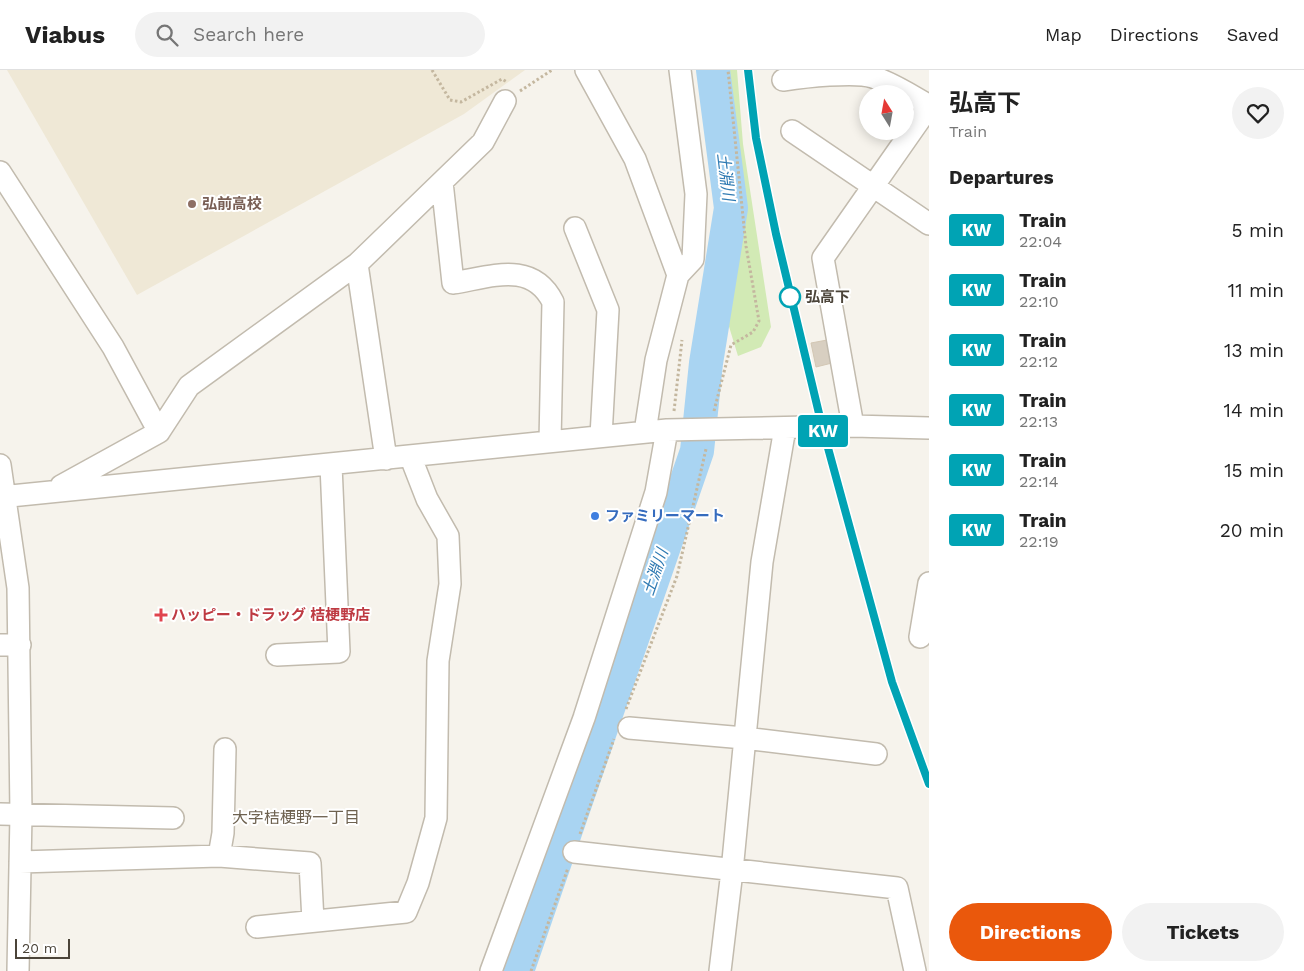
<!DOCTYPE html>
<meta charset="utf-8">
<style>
:root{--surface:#fff;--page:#f2f2f2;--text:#222;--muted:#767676;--line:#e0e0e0;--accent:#ea580c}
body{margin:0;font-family:"Work Sans","Noto Sans JP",sans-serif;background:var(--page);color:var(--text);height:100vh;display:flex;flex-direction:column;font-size:19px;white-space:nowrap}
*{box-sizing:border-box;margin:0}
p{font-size:16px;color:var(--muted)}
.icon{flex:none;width:28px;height:28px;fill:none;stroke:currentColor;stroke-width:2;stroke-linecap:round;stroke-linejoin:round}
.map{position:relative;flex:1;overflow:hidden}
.sheet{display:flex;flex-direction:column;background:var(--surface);width:375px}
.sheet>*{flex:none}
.badge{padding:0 10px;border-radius:4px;font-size:18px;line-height:32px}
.needle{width:32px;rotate:349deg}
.tools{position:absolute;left:859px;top:15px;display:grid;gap:10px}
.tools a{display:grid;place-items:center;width:55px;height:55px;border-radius:50%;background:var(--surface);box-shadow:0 2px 12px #0003;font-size:25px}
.scale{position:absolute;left:15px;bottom:12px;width:55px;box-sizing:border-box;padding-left:5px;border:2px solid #4b4439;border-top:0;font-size:14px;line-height:18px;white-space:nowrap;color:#4b4439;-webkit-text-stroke:4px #fff;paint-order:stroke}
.map>.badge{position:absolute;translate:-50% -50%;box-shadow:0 0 0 2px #fff}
h2{padding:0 20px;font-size:19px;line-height:45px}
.round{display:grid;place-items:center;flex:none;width:52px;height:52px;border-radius:26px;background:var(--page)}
.overview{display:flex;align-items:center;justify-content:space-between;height:85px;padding:0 20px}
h1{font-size:24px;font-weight:700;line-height:38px}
.button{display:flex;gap:10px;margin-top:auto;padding:10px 20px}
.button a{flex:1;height:58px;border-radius:30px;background:var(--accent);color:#fff;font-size:20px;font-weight:700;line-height:58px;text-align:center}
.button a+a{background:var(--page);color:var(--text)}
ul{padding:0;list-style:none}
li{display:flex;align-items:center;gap:15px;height:60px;padding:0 20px}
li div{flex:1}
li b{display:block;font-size:19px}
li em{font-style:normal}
li .badge{min-width:55px;font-weight:700;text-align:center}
header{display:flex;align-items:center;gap:30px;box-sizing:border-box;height:70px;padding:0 25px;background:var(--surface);border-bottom:1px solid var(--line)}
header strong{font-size:24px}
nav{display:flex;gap:28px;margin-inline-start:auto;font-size:18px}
.search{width:350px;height:45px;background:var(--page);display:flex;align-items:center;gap:12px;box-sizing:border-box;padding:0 18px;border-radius:28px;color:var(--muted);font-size:19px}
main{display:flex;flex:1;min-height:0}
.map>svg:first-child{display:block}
.education{fill:#efe8d6}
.green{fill:#d2eab5}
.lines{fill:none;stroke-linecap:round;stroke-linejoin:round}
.river{stroke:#a9d4f2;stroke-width:34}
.building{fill:#d8cfc1;stroke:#d3c7b4}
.minor-casing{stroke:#c2bbae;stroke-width:24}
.path{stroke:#c4b79f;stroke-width:3;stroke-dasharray:2.5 2.5;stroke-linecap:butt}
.minor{stroke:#fff;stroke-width:21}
.rail{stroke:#9a9a9a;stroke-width:4;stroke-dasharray:6 6;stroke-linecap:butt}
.line-casing{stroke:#fff;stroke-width:11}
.line{stroke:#00a3b4;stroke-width:8}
.education-dot{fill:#8d6e63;stroke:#fff;stroke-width:2}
.stop-dot{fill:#fff;stroke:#00a3b4;stroke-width:2.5}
.shop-dot{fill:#3f7fe0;stroke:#fff;stroke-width:2}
.health-dot{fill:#e0444e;stroke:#fff;stroke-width:2}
.labels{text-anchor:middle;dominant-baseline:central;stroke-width:4;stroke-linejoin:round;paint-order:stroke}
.education-label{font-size:15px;font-weight:bold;fill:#785e54;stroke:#fff;text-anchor:start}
.stop-label{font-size:15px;font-weight:bold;fill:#4b4439;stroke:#fff;text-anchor:start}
.shop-label{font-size:15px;font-weight:bold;fill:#366cbe;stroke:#fff;text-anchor:start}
.health-label{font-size:15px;font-weight:bold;fill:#be3a42;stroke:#fff;text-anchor:start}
.water-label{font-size:16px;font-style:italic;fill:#2e7ab2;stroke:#fff}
.neighbourhood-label{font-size:16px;fill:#6e6250;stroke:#fff}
</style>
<header>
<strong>Viabus</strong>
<div class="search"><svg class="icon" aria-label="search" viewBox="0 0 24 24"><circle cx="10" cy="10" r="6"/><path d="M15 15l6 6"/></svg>Search here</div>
<nav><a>Map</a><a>Directions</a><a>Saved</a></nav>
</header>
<main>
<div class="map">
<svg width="929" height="901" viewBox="0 0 929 901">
<rect width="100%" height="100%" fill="#f6f3ec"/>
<path class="education" d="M7 0H525L464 44 137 225Z"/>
<path class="green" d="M724 0H737L743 74 771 257 761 277 738 286 727 250 736 127Z"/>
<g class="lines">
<path class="river" d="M517 901 697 381 706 293 731 138 713 0"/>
</g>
<path class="building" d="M827 270 832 293 816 297 811 273Z"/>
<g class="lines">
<defs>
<path id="minor" d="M586 0 635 89 678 205
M783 10C804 7 855 1 873 7 892 13 909 24 926 34
M792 61 929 154
M0 102 113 277 159 362
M442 112 453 213C491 207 532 190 553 232L550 371
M575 158 608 240 601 366
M357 194 386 389
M853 356 823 188 923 45 926 34
M645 362 656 290 678 205 693 189 696 124 680 0
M0 395 18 518 21 744 18 901
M61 416 159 362 189 316 357 194 483 72 505 31
M0 427 667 360 853 356 929 358
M920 567 929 513
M0 575H20
M277 585 339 582 331 395
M629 658 744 668 876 684
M0 744 173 748
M574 782 897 818 915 901
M219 786 310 793 313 851
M20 792 219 786 223 763 225 679
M257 857 406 842 418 813 436 748 438 591 450 514 448 466 427 429 411 388
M491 901 584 648 656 422 667 360
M720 901 732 801 762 492 785 358"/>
</defs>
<use href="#minor" class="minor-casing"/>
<path class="path" d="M432 0 450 30 461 32 502 9 507 12
M520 21 552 0
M674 341 682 270
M714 341 731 275 753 262 759 251 746 176 728 0
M626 639 677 506 706 379
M580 764 614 669
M531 901 568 798"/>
<use href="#minor" class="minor"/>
<path class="rail" d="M748 0 756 68 776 164 822 357 892 612 929 714"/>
</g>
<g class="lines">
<defs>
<path id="line" d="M748 0 756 68 776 164 822 356 892 612 929 714"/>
</defs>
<use href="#line" class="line-casing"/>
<use href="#line" class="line"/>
</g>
<circle class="education-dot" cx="192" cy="134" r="5"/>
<circle class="stop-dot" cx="790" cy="227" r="10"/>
<circle class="shop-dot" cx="595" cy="446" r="5"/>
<path class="health-dot" d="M158.5 537.5h5v5h5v5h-5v5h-5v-5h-5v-5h5z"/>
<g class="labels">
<g class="education-label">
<text x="202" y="134">弘前高校</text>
</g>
<g class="stop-label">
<text x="805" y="227">弘高下</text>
</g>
<g class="shop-label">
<text x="605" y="446">ファミリーマート</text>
</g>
<g class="health-label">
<text x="171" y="545">ハッピー・ドラッグ 桔梗野店</text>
</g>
<g class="water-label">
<text transform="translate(726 107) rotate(83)">土淵川</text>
<text transform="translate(655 502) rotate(-71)">土淵川</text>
</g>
<g class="neighbourhood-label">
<text x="296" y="747">大字桔梗野一丁目</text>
</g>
</g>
</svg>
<div class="tools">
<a><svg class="needle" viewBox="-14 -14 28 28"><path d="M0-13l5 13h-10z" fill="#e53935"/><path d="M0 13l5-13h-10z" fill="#767676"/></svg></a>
</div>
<div class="scale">20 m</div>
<b class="badge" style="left:823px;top:361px;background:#00a3b4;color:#fff">KW</b>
</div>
<section class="sheet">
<div class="overview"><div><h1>弘高下</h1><p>Train</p></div><a class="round"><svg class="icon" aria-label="heart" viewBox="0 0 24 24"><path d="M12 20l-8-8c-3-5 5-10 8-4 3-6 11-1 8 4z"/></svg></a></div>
<h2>Departures</h2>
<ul>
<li><span class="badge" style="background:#00a3b4;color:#fff">KW</span><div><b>Train</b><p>22:04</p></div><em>5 min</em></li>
<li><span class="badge" style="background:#00a3b4;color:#fff">KW</span><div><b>Train</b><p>22:10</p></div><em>11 min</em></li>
<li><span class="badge" style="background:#00a3b4;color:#fff">KW</span><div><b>Train</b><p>22:12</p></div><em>13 min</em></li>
<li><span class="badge" style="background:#00a3b4;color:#fff">KW</span><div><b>Train</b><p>22:13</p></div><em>14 min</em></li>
<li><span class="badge" style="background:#00a3b4;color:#fff">KW</span><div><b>Train</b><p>22:14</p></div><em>15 min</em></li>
<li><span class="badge" style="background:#00a3b4;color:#fff">KW</span><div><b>Train</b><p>22:19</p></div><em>20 min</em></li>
</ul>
<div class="button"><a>Directions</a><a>Tickets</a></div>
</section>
</main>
